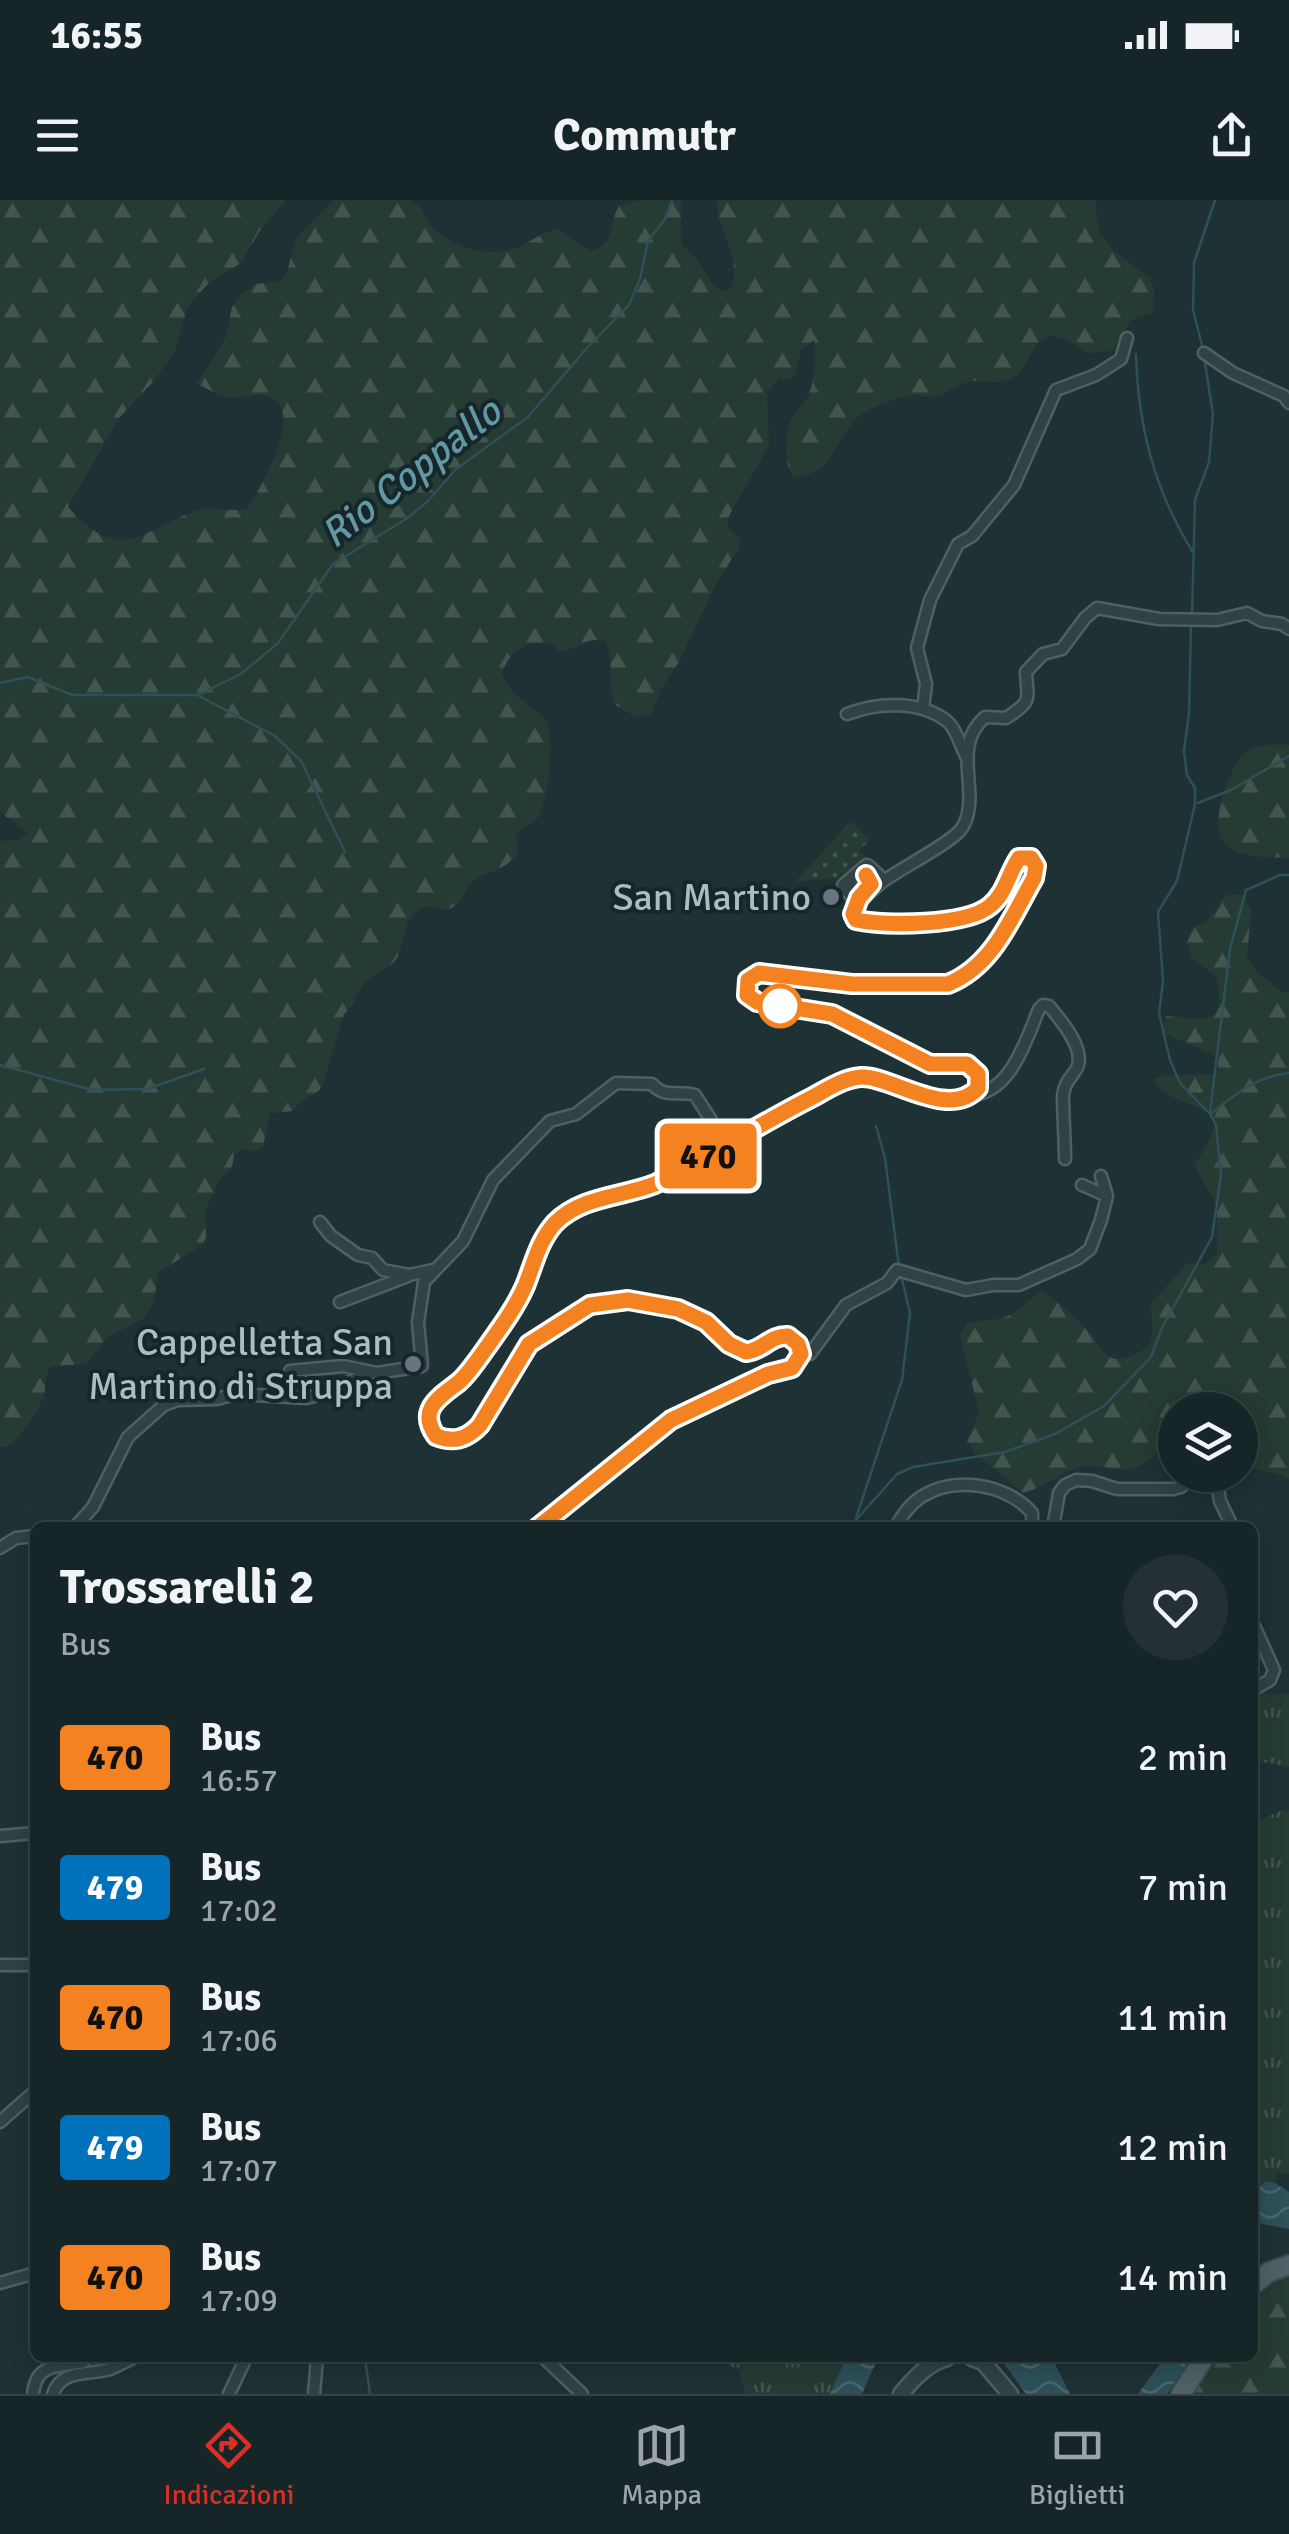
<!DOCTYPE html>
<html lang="it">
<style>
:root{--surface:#162528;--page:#233134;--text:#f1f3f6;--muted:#9ea5a8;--line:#354245;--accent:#d93025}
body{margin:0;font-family:Signika,sans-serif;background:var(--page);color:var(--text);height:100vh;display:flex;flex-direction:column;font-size:38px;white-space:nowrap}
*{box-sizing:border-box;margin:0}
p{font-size:32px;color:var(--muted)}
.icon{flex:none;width:55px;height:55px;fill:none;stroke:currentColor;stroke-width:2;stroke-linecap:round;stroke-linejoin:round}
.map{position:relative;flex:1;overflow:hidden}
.side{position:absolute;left:30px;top:1322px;width:1228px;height:840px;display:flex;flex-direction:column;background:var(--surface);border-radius:15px;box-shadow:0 5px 25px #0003,0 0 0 2px var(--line)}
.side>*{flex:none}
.badge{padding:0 20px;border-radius:8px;font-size:35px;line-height:65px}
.fabs{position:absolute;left:1158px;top:1192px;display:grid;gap:20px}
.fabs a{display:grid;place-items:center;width:100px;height:100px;border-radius:50%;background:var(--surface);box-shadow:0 5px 25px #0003,0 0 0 2px var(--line);font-size:50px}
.map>.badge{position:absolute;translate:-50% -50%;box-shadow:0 0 0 5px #fff}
.round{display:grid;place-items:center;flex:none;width:105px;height:105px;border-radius:52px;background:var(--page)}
.head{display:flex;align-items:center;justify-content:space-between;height:170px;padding:0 30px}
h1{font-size:48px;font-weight:700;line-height:75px}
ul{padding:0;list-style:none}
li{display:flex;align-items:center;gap:30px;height:130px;padding:0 30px}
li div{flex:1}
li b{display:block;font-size:38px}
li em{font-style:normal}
li .badge{min-width:110px;font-weight:700;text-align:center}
.status{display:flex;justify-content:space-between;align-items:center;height:70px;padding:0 50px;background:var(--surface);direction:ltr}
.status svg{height:28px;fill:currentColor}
header{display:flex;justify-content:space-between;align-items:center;height:130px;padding:0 30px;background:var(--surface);font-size:45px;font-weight:700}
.tabs{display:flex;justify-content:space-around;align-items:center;height:140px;border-top:2px solid var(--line);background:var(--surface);font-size:28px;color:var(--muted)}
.tabs a{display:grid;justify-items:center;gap:5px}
.tabs .on{color:var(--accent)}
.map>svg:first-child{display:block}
.grass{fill:url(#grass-tufts)}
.forest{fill:url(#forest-firs)}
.park{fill:url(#park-dots)}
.water{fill:url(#water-waves)}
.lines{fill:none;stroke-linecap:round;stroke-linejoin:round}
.stream{stroke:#2d5059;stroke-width:2.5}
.minor-casing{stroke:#4f5f64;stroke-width:15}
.tertiary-casing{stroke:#4f5f64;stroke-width:19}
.primary-casing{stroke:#3e4d52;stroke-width:22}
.minor{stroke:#314146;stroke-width:10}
.tertiary{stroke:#314146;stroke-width:14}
.primary{stroke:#4f6166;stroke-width:18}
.line-casing{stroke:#fff;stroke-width:22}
.line{stroke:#f58220;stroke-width:15}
.worship-dot{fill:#6b7280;stroke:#17262a;stroke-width:4}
.stop-dot{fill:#fff;stroke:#f58220;stroke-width:5}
.labels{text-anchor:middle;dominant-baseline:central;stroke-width:8;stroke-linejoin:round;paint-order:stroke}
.poi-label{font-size:38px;fill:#abbdc3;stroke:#17262a;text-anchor:end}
.water-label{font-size:40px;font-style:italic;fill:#6297a4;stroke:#17262a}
</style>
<div class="status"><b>16:55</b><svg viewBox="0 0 49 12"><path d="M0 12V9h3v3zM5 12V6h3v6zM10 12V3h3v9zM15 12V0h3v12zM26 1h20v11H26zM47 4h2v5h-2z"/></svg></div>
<header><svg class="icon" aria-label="menu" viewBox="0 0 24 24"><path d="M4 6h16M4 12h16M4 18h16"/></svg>Commutr<svg class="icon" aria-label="share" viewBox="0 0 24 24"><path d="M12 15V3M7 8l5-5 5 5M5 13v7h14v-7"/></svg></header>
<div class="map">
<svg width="1289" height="2194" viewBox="0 0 1289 2194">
<defs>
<pattern id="grass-tufts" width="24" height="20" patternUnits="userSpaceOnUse" patternTransform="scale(2.5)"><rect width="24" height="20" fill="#243c33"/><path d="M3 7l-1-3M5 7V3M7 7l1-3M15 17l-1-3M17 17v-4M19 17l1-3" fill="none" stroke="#41564f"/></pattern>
<pattern id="forest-firs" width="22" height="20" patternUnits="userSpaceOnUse" patternTransform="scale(2.5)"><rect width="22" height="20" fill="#243c33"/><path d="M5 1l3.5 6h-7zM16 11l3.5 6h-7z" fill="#41564f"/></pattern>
<pattern id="park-dots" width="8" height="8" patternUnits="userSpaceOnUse" patternTransform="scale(2.5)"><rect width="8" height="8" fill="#243c33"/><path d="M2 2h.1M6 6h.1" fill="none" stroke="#41564f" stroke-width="1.8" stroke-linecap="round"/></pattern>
<pattern id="water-waves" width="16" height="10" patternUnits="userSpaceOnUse" patternTransform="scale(2.5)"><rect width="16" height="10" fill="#2d5059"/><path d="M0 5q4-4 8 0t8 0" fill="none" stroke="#49676f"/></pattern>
</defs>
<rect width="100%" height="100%" fill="#1e3135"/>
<path class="grass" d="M1252 1493 1289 1494V1567L1253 1560Z
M1285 1609 1289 1611V1974L1277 1973 1275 1983 1265 1981 1253 1994V1617L1262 1619Z
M719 2158H846L830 2194H746L739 2172Z"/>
<path class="forest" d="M0 0H286L259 32 241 63 210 82 194 99 187 109 174 153 152 183 119 218 68 307C120 364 138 334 194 311 213 304 229 314 248 308 263 283 313 200 259 195 248 194 237 199 226 197 217 195 206 188 197 184L226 137 232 107 242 94 256 84 281 81 287 72 296 39 333 0H409L421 6C427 40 483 60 514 49 530 43 541 32 558 29L591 51C616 45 608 24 619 6L641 0H681V44L694 56 715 87 723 91 731 88C740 67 728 44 721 24 718 17 718 8 716 0H1095L1099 32 1113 50 1150 78 1154 89 1153 112 1130 121 1112 151 1087 153C1022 105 1042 174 1004 181 994 183 983 180 973 181 960 182 950 192 938 196 930 198 922 195 914 195 901 196 875 206 863 213 835 232 837 277 793 277 783 259 783 234 794 215 798 208 805 203 808 196 815 181 817 154 814 140L801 150 795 175 788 180 780 177 767 192 769 245 728 318V327L740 339 739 348 716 384 680 460 661 489 652 514 636 517 614 504C608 483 614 461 606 442 586 434 577 452 559 451L553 444C529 440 510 449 502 473 511 497 527 501 544 518 557 530 548 600 539 616 533 625 523 627 516 636L518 653C503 674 483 670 471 683 463 692 463 703 451 708 443 712 436 707 427 706 400 718 407 738 397 758 390 770 375 772 366 782 356 791 356 806 344 814L322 887C313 898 300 899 293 911L270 913 263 946 257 951 240 950 234 955 232 967 220 979 205 1011 206 1038 202 1045 159 1072 153 1104 144 1118 108 1137 86 1164 52 1166C42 1176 48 1186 43 1198 35 1218 23 1234 7 1247H0V641L20 640 28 633 0 612Z
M1289 545V658C1268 657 1237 660 1223 641 1209 624 1229 569 1244 554 1256 543 1274 545 1289 545Z
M1226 695H1242L1251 709 1247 758 1257 772 1283 793 1289 792V1279C1275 1271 1261 1272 1246 1266L1240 1252V1210H1222L1209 1203 1175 1210C1175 1235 1156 1264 1130 1269 1115 1272 1097 1263 1082 1266 1062 1271 1044 1288 1023 1293L975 1253 967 1241 979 1212 960 1135 968 1122C982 1121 999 1121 1012 1114 1022 1108 1030 1098 1040 1091 1055 1097 1077 1119 1088 1131 1105 1149 1104 1169 1138 1153 1158 1144 1152 1122 1150 1104L1188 1063 1205 1064 1217 1053V1006L1194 965C1247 892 1178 919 1153 879 1174 871 1196 878 1218 873V857L1162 832 1166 816 1199 819 1215 815 1220 800 1217 777 1192 758 1187 743 1192 728 1207 721Z
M1286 2074H1289V2194H1192L1217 2158H1252C1253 2110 1244 2103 1286 2074Z"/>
<path class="park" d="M851 621 870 640 859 651 867 658 837 678 795 682Z"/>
<path class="water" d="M1265 1981 1275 1983 1289 1992V2029L1258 2023 1253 2034V1994Z
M846 2158H878L862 2194H830Z
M1000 2158H1052L1070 2194H1026Z
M1164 2158H1191L1167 2194H1138Z"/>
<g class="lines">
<path class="stream" d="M1203 149 1193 110 1194 63 1215 0
M1136 154C1138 226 1154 289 1192 351
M1192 415 1195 300 1209 262 1213 214 1204 157
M0 483 28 477 72 495H198L241 474 278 443 333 364 406 319 428 301 455 270 528 217 586 149 629 105 640 79 648 41 665 19 672 0
M199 496 275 536 301 561 345 652
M1198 603 1231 590 1289 556
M0 865 92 890 147 889 204 869
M1210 912 1230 749 1246 690 1280 675H1289
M1212 913C1235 894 1258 876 1289 873
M876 926 885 958 899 1067
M856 1318 902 1180 910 1113 901 1075
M849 1328 897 1274 913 1267 1005 1252 1055 1234 1104 1206 1151 1157 1162 1128 1212 1037 1221 975 1216 925 1210 914 1180 883 1170 860 1159 813 1163 781 1158 712 1177 681 1195 604V588L1187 575 1184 551 1189 513 1191 423
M365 2158 370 2194"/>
<defs>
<path id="minor" d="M1204 153 1233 173 1284 196 1289 203
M923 509 926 484 917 448 930 400 958 344 972 336 1014 285 1056 190 1096 175 1121 159 1127 138
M847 514C878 502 921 500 948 522 957 530 961 548 967 558
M878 685C897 670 952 643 962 628 983 594 949 548 985 517L1006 518C1034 500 1027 500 1026 472L1043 454 1062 449 1085 418 1097 408 1159 419 1217 420 1247 413 1262 421 1282 424 1289 429
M971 895C1011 893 1026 840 1039 809L1043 805 1049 806C1060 819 1086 849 1077 868 1071 878 1064 883 1063 896 1063 917 1065 938 1065 959
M1082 985 1107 996
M320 1022 331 1036 358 1055 372 1058 383 1070 409 1075 433 1070
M340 1102 408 1076
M801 1154H810L846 1105 887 1083 897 1070 966 1090 993 1085H1019L1077 1059 1090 1049 1101 1020 1107 996 1101 976
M290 1171 343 1166 377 1173 422 1166 418 1122 424 1082 463 1041 493 980 550 921 576 914 616 883 652 884C665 899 678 890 695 895L711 920 709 956
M1216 1275 1220 1301 1233 1328
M74 1328 93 1307 128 1237 164 1205 178 1200 217 1199 235 1194 306 1198 323 1194 369 1173
M537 1328 580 1290 671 1220 768 1175 792 1168 801 1154 795 1141C772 1125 767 1153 742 1151L706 1122 678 1109 628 1101 590 1105 529 1144 474 1232 454 1240 437 1236C417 1209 440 1198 459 1182 467 1175 473 1166 479 1158 495 1135 514 1112 525 1086 534 1064 538 1041 555 1023 582 996 622 997 655 984L790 909 858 877 885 882 923 897H966L977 888 978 875 967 864 930 865 832 814 757 802 747 795 750 776 759 773C805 777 926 800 964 777 986 764 999 740 1012 718 1021 702 1038 682 1035 663L1028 657 1019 658C1010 671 1007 687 996 700 970 729 896 724 859 721L853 714 865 697
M895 1328C902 1316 909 1305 921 1297 954 1275 1007 1284 1032 1313V1328
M1053 1328 1059 1293 1065 1285 1076 1280 1092 1281 1117 1289H1173L1181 1287 1192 1275
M0 1348 16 1338 35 1336
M1252 1421 1274 1470 1270 1480 1253 1490
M0 1636 35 1633
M0 1765H35
M0 1922 35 1891
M0 2083 35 2073
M544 2158 582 2194
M33 2194C36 2163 57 2167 84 2162
M53 2194C62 2168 89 2176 110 2169 118 2166 126 2161 133 2158
M229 2194 246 2158
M314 2194 317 2158"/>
<path id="tertiary" d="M867 667 881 680 858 701 845 686Z
M972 2158 983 2162 1010 2194
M901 2194C914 2178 927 2164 947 2158"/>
<path id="primary" d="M1252 2086 1269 2072 1289 2065
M1181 2194 1204 2158"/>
</defs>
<use href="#minor" class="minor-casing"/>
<use href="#tertiary" class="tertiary-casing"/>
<use href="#primary" class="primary-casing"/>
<use href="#minor" class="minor"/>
<use href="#tertiary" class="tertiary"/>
<use href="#primary" class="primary"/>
</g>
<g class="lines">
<defs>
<path id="line" d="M537 1328 671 1220 768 1174 792 1168 801 1154 798 1144 788 1136C770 1135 764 1150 746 1152L729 1144 706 1122 678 1109 628 1100 590 1105 529 1144 480 1225C467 1239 454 1243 436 1236 417 1209 440 1197 459 1182 467 1175 473 1166 479 1158 495 1135 514 1111 525 1086 534 1064 538 1042 555 1023 582 996 622 997 655 984 708 957 758 925 811 898 826 890 844 878 861 877 890 875 949 921 978 888V874L967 864H930L832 814 757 802 747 795 748 780 759 773 852 784H948C993 766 1011 718 1034 678L1036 666 1031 658H1019C1008 674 1006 693 990 706 966 726 886 726 856 720L853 714 859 698 871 684 866 675"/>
</defs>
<use href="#line" class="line-casing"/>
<use href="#line" class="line"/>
</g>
<g class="worship-dot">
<circle cx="831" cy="697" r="10"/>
<circle cx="413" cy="1164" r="10"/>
</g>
<circle class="stop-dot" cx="780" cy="806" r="20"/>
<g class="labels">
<g class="poi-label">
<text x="811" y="697">San Martino</text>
<text x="393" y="1142">Cappelletta San<tspan x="393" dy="44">Martino di Struppa</tspan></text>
</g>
<g class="water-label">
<text transform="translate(411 273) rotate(-38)">Rio Coppallo</text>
</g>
</g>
</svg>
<div class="fabs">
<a><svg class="icon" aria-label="layers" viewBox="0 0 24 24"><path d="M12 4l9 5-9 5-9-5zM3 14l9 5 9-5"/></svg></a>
</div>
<b class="badge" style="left:708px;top:956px;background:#f58220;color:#111">470</b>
<section class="side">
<div class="head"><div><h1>Trossarelli 2</h1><p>Bus</p></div><a class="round"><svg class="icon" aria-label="heart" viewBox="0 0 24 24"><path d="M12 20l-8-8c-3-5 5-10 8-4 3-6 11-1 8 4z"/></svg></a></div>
<ul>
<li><span class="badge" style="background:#f58220;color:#111">470</span><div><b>Bus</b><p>16:57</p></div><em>2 min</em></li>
<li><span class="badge" style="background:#0072bc;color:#fff">479</span><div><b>Bus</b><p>17:02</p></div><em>7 min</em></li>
<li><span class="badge" style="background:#f58220;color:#111">470</span><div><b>Bus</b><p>17:06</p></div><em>11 min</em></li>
<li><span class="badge" style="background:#0072bc;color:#fff">479</span><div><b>Bus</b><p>17:07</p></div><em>12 min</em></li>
<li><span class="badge" style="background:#f58220;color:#111">470</span><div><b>Bus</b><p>17:09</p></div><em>14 min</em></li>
</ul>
</section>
</div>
<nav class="tabs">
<a class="on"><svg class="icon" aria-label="directions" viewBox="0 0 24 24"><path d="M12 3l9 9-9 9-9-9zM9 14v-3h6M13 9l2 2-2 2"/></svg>Indicazioni</a>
<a><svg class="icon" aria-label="map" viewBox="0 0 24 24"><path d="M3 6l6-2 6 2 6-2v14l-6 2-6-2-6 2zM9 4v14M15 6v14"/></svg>Mappa</a>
<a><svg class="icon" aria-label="tickets" viewBox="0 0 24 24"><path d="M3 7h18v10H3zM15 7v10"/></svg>Biglietti</a>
</nav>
